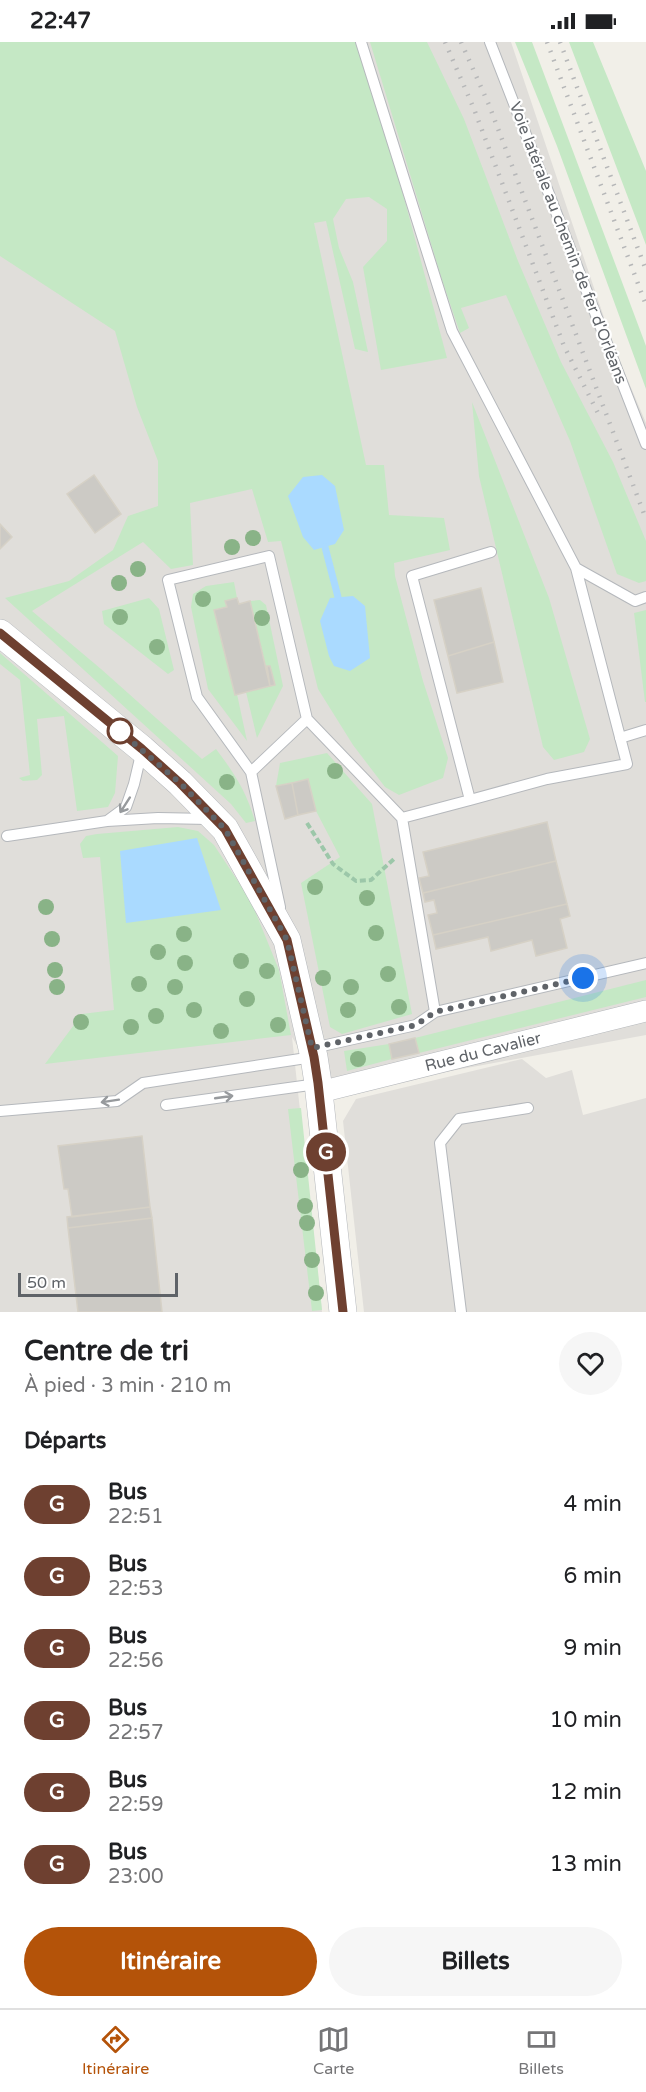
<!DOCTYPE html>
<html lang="fr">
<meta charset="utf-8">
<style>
:root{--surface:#fff;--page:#f6f6f6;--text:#202124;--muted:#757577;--line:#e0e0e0;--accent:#b45309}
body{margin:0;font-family:"Varela Round",sans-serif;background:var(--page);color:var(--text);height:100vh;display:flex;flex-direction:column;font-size:22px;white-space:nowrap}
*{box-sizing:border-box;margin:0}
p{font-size:20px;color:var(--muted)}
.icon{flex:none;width:33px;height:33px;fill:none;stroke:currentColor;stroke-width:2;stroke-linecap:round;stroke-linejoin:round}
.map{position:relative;height:1270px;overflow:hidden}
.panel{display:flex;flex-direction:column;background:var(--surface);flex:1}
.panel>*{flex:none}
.badge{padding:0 12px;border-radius:20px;font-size:21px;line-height:39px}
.scale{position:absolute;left:18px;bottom:15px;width:160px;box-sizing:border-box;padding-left:6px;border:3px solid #5f6368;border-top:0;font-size:16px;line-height:21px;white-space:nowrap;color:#5f6368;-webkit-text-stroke:4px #fff;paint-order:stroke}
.you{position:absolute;width:30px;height:30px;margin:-15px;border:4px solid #fff;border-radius:50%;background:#1a73e8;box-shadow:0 0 0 9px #1a73e833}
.map>.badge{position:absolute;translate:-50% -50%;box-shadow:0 0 0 3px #fff}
h2{padding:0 24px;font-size:22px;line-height:54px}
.round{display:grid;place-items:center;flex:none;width:63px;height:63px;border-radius:32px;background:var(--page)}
.head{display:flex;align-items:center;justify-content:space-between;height:102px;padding:0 24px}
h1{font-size:28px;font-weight:700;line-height:45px}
.action{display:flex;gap:12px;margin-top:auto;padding:12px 24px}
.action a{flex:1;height:69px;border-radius:36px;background:var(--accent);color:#fff;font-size:24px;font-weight:700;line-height:69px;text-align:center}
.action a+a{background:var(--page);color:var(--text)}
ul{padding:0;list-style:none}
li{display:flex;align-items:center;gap:18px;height:72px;padding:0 24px}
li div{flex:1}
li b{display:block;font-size:22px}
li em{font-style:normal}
li .badge{min-width:66px;font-weight:700;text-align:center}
.status{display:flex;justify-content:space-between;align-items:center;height:42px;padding:0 30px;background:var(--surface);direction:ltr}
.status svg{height:16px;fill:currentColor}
.tabs{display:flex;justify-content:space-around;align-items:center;height:84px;border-top:2px solid var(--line);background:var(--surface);font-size:16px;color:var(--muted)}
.tabs a{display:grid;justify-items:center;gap:3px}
.tabs .on{color:var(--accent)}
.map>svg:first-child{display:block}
.industrial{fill:#e0deda}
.green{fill:#c5e8c5}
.water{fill:#aadaff}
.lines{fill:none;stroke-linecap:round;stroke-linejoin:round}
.stream{stroke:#aadaff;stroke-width:7}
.building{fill:#cccac5;stroke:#d6d1c6;stroke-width:1.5}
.service-casing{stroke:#b5b8bc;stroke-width:12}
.minor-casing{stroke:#b5b8bc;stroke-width:22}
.tertiary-casing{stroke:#b5b8bc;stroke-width:28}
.path{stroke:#9cc7a9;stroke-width:4;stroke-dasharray:6 3;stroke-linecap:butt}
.service{stroke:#fff;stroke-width:10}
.minor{stroke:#fff;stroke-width:21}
.tertiary{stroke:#fff;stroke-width:27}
.rail{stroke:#b6b7b8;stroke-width:4.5;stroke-dasharray:1.5 8;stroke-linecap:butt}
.tree{fill:#89b387}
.oneway{stroke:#979a9d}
.line-casing{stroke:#fff;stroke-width:14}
.line{stroke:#6e4030;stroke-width:9}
.walk{stroke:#5f6368;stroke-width:6;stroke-dasharray:0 10.8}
.stop-dot{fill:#fff;stroke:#6e4030;stroke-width:3}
.labels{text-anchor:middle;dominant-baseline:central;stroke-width:4.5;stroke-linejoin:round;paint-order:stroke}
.street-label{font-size:16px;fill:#5f6368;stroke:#fff}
</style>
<div class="status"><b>22:47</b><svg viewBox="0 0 49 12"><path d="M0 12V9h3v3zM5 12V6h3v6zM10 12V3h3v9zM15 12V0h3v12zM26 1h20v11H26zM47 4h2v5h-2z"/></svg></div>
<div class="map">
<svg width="646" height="1270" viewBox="0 0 646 1270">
<rect width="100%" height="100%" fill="#f1efe8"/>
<path class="industrial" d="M0 0H511L615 308 646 381V993L326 1052 292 995 322 1270H0Z
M522 1017 546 1036 572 1028 583 1073 646 1056V1270H364L343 1079 356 1057Z"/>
<path class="green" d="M0 0H357L396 126 447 316 381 328 363 225 387 199V167L369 155 346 157 333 177 339 206 353 240 368 310 355 307 326 179 314 181 366 423H384L389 473 444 476 450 508 394 521 395 534 423 639 448 716 443 736 399 753 385 745 353 703 318 647 281 499 268 500 252 447 190 461 193 523 171 527 143 500 32 569 101 627 202 717 216 707C235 732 246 749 255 779L246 781 231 762 5 556 69 539 113 508 128 474 158 464V419L137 365 115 289 0 214Z
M370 0H427L464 77 518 219 561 320 613 420 646 499V539L639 541 617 532 570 399 506 253 461 266 469 286 460 291 442 238Z
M515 0H532L646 304V347L557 104Z
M569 0H593L646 129V203Z
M472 360 549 556 590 697 584 710 554 718 543 705 479 434Z
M234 540 237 556 226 559 227 565 214 568 235 652H237L247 699 208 647 191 565 193 552 206 544Z
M149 556 159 567 174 628 168 632 104 582 102 569Z
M260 558 266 563 283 644 257 696 246 650 274 643 270 624 266 625 250 559Z
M646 568V660H645L634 571Z
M0 611 118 714 115 751 108 765 77 769 64 674 37 677 42 733 37 738 23 739 19 736 30 733 20 638 0 622Z
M327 711 372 762 412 972 342 992 330 985 301 841 340 815 316 769 308 737 276 744 280 721Z
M178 785 198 789 214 803 251 859 279 928 291 993 45 1022 82 972 114 968 100 815 83 816 80 802 86 794 97 792Z
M646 938V955L419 1011 415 996Z
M389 1002 392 1017 347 1029 344 1009Z
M301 1066 322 1268 312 1269 288 1067Z"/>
<path class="water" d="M322 433 335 444 344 488 335 502 314 508 303 495 288 454 303 435Z
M353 554 365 564 370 616 350 629 334 624 329 614 320 579 330 556Z
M197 796 221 868 126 881 120 809Z"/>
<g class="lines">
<path class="stream" d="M325 505 338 555"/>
</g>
<path class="building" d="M94 433 121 472 95 491 67 452Z
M0 482 12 495 0 507Z
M481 546 494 600 448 614 434 558Z
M237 556 239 562 250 559 270 644 235 653 214 568 227 565 225 559Z
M494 600 503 640 457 651 448 614Z
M270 624 275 643 270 644 267 624Z
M308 737 316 769 298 773 292 741Z
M292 741 298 773 285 777 276 744Z
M547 780 556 819 423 851 419 836 429 834 423 810Z
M556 819 567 862 433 893 428 873 437 871 434 858 425 860 423 851Z
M567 862 570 874 560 877 567 906 536 914 532 898 491 909 488 895 436 907 433 893Z
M415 996 419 1011 392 1017 389 1002Z
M142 1094 150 1165 72 1175 68 1147H64L58 1104Z
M150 1165 152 1176 68 1186 67 1175Z
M152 1176 162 1270H78L68 1186Z"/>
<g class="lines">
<defs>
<path id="service" d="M361 0 452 289 576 526 627 722 547 737 470 758
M490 0 646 402
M576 526 635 559 646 555
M620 696 646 688
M142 708 134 742 126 765 107 779 158 776 209 777
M251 730 307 677
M402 776 470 758 412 534 491 510
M7 794 107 779
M280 865 251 730 197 655 168 538 269 514 307 677 402 776 435 970 646 921
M313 1006 416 983 435 970
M166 1063 317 1042
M0 1069 117 1059 143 1041 313 1015
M461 1270 440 1101 459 1077 528 1066"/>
<path id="minor" d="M320 1050 646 969"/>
<path id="tertiary" d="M0 591 142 707 180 741 225 787 287 898 314 1015 318 1041 343 1270"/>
</defs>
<use href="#service" class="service-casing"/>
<use href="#minor" class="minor-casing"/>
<use href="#tertiary" class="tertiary-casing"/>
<path class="path" d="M307 781 333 822 356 839 371 838 395 816"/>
<use href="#service" class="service"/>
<use href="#minor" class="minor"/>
<use href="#tertiary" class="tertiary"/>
<path class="rail" d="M445 0 474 67 564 304 601 377
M461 0 489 63 646 477
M547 0 646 263
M560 0 646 228"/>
</g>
<g class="tree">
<circle cx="253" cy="496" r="8"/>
<circle cx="232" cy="505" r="8"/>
<circle cx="138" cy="527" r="8"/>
<circle cx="119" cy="541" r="8"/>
<circle cx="203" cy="557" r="8"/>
<circle cx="120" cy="575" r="8"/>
<circle cx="262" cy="576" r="8"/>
<circle cx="157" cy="605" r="8"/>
<circle cx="335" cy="729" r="8"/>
<circle cx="227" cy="740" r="8"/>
<circle cx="315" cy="845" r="8"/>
<circle cx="367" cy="856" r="8"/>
<circle cx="46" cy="865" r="8"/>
<circle cx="376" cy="891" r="8"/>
<circle cx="184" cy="892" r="8"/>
<circle cx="52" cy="897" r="8"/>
<circle cx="158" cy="910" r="8"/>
<circle cx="241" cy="919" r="8"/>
<circle cx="185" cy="921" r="8"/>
<circle cx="55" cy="928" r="8"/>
<circle cx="267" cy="929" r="8"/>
<circle cx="388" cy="932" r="8"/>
<circle cx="323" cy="936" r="8"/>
<circle cx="139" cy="942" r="8"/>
<circle cx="57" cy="945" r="8"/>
<circle cx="175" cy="945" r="8"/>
<circle cx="351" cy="945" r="8"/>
<circle cx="247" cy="957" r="8"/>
<circle cx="399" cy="965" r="8"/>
<circle cx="194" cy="968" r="8"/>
<circle cx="348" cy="968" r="8"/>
<circle cx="156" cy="974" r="8"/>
<circle cx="81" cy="980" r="8"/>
<circle cx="278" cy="983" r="8"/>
<circle cx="131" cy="985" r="8"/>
<circle cx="221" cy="989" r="8"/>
<circle cx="358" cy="1017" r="8"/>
<circle cx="301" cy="1128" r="8"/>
<circle cx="305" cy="1164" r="8"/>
<circle cx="307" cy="1181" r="8"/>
<circle cx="312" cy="1218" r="8"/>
<circle cx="316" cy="1251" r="8"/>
</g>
<defs><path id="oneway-shaft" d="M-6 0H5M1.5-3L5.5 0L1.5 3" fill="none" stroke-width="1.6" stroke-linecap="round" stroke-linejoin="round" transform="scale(1.5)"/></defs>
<g class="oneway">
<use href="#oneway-shaft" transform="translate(125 763) rotate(123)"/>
<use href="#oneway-shaft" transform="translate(224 1055) rotate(-8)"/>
<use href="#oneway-shaft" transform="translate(110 1059) rotate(171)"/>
</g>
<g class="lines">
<defs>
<path id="line" d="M0 591 142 707 180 741 225 787 287 898 314 1015 318 1041 343 1270"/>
</defs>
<use href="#line" class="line-casing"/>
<use href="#line" class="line"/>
<path class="walk" d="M120 689 115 685 180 741 225 787 287 898 312 1006 416 983 435 970 583 936"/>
</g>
<circle class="stop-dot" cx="120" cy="689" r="12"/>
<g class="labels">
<g class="street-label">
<text transform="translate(568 201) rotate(69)">Voie latérale au chemin de fer d'Orléans</text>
<text transform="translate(483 1010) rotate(-14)">Rue du Cavalier</text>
</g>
</g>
</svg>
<div class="scale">50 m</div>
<div class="you" style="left:583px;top:936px"></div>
<b class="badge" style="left:326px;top:1110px;background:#6e4030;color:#fff">G</b>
</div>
<section class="panel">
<div class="head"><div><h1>Centre de tri</h1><p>À pied · 3 min · 210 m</p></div><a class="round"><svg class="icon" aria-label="heart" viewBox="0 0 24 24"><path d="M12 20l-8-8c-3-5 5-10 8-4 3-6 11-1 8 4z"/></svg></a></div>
<h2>Départs</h2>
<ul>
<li><span class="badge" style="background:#6e4030;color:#fff">G</span><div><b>Bus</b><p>22:51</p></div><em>4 min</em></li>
<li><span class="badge" style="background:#6e4030;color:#fff">G</span><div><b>Bus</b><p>22:53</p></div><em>6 min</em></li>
<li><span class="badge" style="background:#6e4030;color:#fff">G</span><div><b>Bus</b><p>22:56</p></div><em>9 min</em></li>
<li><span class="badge" style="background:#6e4030;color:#fff">G</span><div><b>Bus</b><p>22:57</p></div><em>10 min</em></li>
<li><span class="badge" style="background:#6e4030;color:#fff">G</span><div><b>Bus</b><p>22:59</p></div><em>12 min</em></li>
<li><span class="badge" style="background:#6e4030;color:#fff">G</span><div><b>Bus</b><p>23:00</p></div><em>13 min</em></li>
</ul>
<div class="action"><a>Itinéraire</a><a>Billets</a></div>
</section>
<nav class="tabs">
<a class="on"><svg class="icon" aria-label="directions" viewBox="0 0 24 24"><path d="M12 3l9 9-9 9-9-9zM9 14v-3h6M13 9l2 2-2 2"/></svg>Itinéraire</a>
<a><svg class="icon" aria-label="map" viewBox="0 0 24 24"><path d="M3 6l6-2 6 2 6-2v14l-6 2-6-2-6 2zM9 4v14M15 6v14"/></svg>Carte</a>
<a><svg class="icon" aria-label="tickets" viewBox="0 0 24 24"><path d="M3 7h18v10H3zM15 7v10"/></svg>Billets</a>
</nav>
